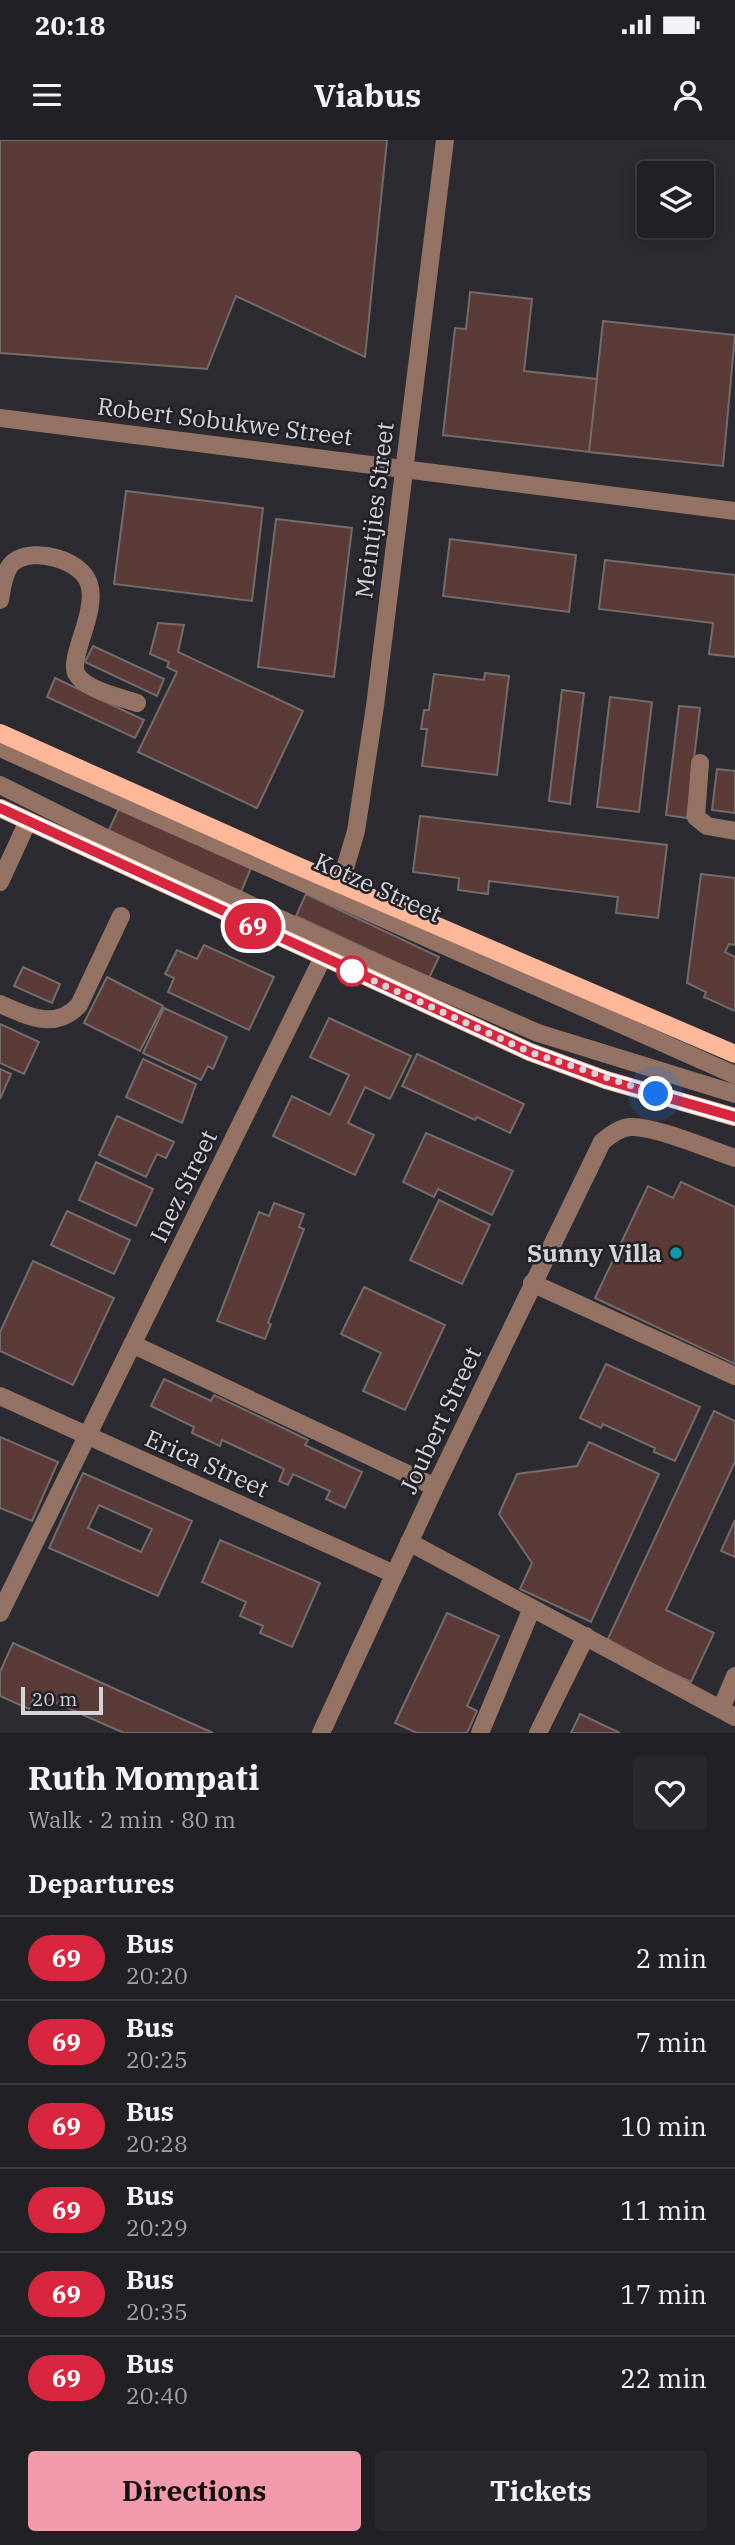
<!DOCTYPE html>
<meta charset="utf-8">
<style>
:root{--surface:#202025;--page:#28282d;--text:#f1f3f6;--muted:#a2a3a7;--line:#3d3e42;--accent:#f39aac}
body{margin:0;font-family:"IBM Plex Serif",serif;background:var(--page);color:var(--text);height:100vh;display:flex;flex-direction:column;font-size:26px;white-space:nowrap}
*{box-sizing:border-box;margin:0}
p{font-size:23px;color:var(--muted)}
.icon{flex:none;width:38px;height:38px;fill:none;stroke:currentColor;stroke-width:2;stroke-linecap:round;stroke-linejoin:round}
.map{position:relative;height:1593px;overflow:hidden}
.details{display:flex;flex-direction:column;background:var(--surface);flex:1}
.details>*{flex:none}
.badge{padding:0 14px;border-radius:23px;font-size:24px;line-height:46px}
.fabs{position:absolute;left:637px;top:21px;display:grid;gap:14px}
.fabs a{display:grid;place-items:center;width:77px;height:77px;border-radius:7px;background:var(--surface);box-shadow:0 4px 18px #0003,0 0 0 2px var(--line);font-size:35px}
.scale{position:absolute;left:21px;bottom:18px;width:82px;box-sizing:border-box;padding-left:7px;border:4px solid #d5d5d9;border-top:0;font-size:19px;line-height:24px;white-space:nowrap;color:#d5d5d9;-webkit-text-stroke:5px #222127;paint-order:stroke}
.you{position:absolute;width:35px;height:35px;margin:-18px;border:5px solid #fff;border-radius:50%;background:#1a73e8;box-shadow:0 0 0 10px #1a73e833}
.map>.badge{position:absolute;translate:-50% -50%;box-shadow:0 0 0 4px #fff}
h2{padding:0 28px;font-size:26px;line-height:63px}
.round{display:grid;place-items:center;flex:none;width:74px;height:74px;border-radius:7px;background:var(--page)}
.overview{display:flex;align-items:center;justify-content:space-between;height:119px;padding:0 28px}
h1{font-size:33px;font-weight:800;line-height:52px}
.button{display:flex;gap:14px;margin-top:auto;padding:14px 28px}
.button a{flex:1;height:80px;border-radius:7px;background:var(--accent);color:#111;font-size:28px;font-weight:800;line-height:80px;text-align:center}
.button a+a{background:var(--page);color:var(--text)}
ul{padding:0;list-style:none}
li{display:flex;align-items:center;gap:21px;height:84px;padding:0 28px;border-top:2px solid var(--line)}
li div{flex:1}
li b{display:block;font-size:26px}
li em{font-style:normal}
li .badge{min-width:77px;font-weight:700;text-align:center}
.status{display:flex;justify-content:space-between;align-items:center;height:49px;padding:0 35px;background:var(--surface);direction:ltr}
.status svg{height:19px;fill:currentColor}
header{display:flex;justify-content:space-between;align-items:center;height:91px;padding:0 28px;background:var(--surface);font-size:32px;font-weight:800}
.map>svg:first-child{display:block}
.building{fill:#5b3b37;stroke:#746c6b;stroke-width:2;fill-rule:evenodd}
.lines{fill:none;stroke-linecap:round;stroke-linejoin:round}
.minor{stroke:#947264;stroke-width:18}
.major{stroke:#fdb89a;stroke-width:18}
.line-casing{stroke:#fff;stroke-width:16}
.line{stroke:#d7263d;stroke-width:10}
.walk{stroke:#d5d5d9;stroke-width:7;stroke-dasharray:0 12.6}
.stop-dot{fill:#fff;stroke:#d7263d;stroke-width:3.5}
.culture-dot{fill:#0f9aa8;stroke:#222127;stroke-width:2.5}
.labels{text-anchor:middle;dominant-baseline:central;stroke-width:5;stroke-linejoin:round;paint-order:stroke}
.street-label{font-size:24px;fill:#d5d5d9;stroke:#222127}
.poi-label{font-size:24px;font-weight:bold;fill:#d5d5d9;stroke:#222127;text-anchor:end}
</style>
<div class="status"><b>20:18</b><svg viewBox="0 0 49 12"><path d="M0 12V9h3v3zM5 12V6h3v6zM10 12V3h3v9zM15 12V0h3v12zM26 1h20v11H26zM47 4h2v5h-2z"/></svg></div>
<header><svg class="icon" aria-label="menu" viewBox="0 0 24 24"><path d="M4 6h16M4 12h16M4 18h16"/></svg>Viabus<svg class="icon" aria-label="person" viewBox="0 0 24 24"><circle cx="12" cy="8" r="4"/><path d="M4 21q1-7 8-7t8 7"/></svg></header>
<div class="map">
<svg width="735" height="1593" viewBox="0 0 735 1593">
<rect width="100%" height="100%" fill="#2b2b31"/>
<path class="building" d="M0 0H387L365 217 236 156 207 229 0 213Z
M470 152 532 159 524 231 597 239 589 312 443 295 455 188 466 189Z
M603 181 735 195 723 326 589 312Z
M126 351 263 368 252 461 114 444Z
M276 379 352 388 334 537 258 527Z
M450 399 576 415 569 472 443 456Z
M605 420 735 435V517L709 514 713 483 599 469Z
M158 483 184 485 178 512 303 571 257 668 138 612 177 532 167 527 169 522 150 514Z
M93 506 164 539 157 556 85 522Z
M485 533 509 536 497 635 422 626 427 589H421L424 570H429L434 534 484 540Z
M55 538 144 580 135 598 47 557Z
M562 550 584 553 570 664 549 661Z
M610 557 652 562 639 672 597 667Z
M679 566 700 568 687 678 666 675Z
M717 629 735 631V673L712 670Z
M119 668 251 728 241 752 108 692Z
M420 676 667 705 658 778 616 773 618 757 489 741 488 754 458 750 459 738 413 732Z
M701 734 735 738V805L729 804 725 812 735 817V871L704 857 706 852 687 843Z
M306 754 439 817 429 838 296 776Z
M204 805 274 837 249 890 168 852 174 838 165 834 177 810 197 819Z
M23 827 60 844 52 863 14 846Z
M107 837 163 866 140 911 84 883Z
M164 868 227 897 213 929 208 926 201 940 143 913Z
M329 878 411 916 390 959 365 947 348 983 374 995 355 1035 273 996 292 956 330 975 349 935 310 917Z
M0 884 39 902 24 934 0 923Z
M417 914 524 964 510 993 477 977 475 980 402 946Z
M143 919 196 944 182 983 126 957Z
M0 929 11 934 0 959Z
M117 976 174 1002 166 1018 157 1014 146 1037 99 1015Z
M426 993 513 1031 492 1075 438 1049 434 1057 403 1042Z
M96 1022 153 1049 136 1086 79 1060Z
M681 1042 735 1067V1224L595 1158 648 1046 673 1058Z
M439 1060 490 1085 462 1144 410 1120Z
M274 1063 304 1074 299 1087 304 1089 268 1183 271 1184 265 1199 217 1181 259 1072 269 1076Z
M67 1071 130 1100 114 1134 51 1105Z
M33 1121 114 1158 73 1245 0 1211V1192Z
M364 1147 445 1185 405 1270 363 1251 381 1213 341 1194Z
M606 1224 700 1267 675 1321 654 1312 655 1308 603 1284 601 1288 580 1278Z
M164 1239 211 1261 214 1255 308 1300 305 1305 362 1332 345 1368 326 1359 330 1351 293 1334 288 1345 279 1341 284 1329 222 1300 220 1306 192 1293 194 1287 151 1266Z
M714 1271 735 1281V1322L666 1470 714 1493 691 1542 606 1503Z
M0 1297 58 1322 32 1381 0 1368Z
M589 1302 659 1334 591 1482 520 1449 532 1423 499 1374 517 1334 577 1326Z
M83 1333 192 1381 158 1456 49 1408ZM99 1365 152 1389 141 1412 88 1388Z
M735 1380V1417L721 1411Z
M220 1400 320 1443 292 1507 260 1493 263 1486 240 1476 246 1462 202 1442Z
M447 1473 499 1496 467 1566 477 1571 467 1593H417L395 1583Z
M13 1503 213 1593H124L36 1554 29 1569 0 1556V1532Z
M580 1574 620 1593H571Z"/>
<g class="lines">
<path class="minor" d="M0 278 735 371
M0 460C2 448 4 428 15 421 35 407 82 420 89 444 98 471 69 516 76 533 84 550 121 557 137 563
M0 608 735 935
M700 623 696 677 707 686 735 691
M0 645 106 698 365 818 538 893 735 954
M0 742 28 681
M340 745 356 691 375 566 445 0
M0 864C28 876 55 891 79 865L121 776
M532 1143 735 1236
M132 1204 435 1347
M0 1256 394 1434
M409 1402 735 1577
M0 1473 323 817
M721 1569 735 1536
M321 1593 435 1347 602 1002C610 995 619 988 630 987 653 985 711 1010 735 1018
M480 1593 532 1468
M538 1593 586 1496"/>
<path class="major" d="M0 593 293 724 735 914
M0 668 530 912 606 940 735 977"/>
</g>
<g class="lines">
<defs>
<path id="line" d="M0 668 530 912 606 940 735 977"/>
</defs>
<use href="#line" class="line-casing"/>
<use href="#line" class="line"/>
<path class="walk" d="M352 831 346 828 530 912 656 954"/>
</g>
<circle class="stop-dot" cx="352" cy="831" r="14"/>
<circle class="culture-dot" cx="676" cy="1113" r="7"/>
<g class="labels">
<g class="street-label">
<text transform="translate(225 281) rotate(7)">Robert Sobukwe Street</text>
<text transform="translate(374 370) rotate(-83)">Meintjies Street</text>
<text transform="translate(378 747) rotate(24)">Kotze Street</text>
<text transform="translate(183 1046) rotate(-64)">Inez Street</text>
<text transform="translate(440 1280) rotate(-65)">Joubert Street</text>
<text transform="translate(207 1323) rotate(24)">Erica Street</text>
</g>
<g class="poi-label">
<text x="662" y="1113">Sunny Villa</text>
</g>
</g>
</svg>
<div class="fabs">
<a><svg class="icon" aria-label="layers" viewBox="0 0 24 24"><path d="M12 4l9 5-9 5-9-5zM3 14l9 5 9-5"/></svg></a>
</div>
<div class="scale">20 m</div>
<div class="you" style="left:656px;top:954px"></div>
<b class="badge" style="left:253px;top:786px;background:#d7263d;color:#fff">69</b>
</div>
<section class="details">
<div class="overview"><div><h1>Ruth Mompati</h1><p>Walk · 2 min · 80 m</p></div><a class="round"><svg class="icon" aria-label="heart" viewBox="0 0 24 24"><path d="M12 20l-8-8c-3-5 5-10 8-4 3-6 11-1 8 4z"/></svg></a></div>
<h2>Departures</h2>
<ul>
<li><span class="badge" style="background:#d7263d;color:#fff">69</span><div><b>Bus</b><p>20:20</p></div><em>2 min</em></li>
<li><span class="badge" style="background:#d7263d;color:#fff">69</span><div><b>Bus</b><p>20:25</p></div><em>7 min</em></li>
<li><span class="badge" style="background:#d7263d;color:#fff">69</span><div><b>Bus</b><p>20:28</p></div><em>10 min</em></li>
<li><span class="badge" style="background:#d7263d;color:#fff">69</span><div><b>Bus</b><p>20:29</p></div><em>11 min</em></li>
<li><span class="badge" style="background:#d7263d;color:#fff">69</span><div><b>Bus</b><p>20:35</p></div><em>17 min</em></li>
<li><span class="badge" style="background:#d7263d;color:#fff">69</span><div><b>Bus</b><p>20:40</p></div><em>22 min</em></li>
</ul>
<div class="button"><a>Directions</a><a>Tickets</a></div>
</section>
